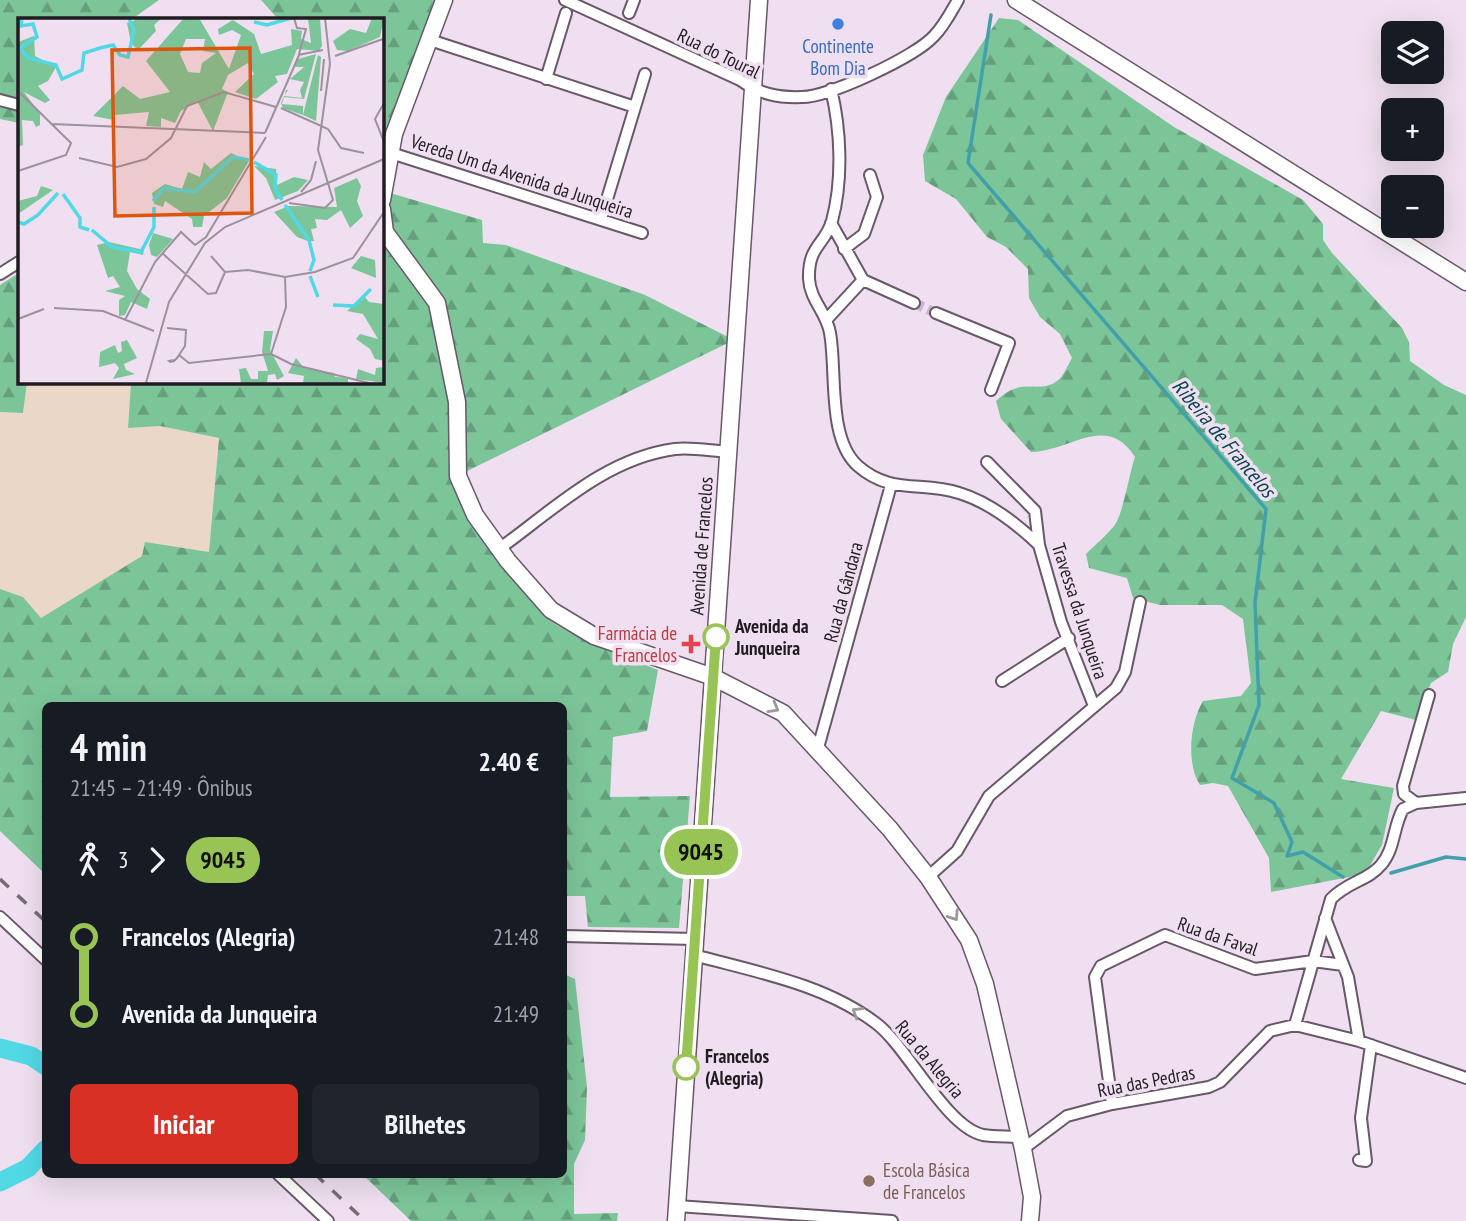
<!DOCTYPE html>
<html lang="pt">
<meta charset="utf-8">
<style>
:root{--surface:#171b24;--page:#20242c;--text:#f1f3f6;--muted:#9ea1a6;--accent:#d93025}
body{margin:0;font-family:"PT Sans Narrow",sans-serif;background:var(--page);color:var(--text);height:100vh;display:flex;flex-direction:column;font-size:26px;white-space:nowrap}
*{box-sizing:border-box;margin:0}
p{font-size:23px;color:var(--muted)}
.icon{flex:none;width:38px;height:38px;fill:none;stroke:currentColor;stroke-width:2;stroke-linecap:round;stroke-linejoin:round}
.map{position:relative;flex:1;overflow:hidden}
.panel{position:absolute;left:42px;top:702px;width:525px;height:476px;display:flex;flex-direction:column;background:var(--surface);border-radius:10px;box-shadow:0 7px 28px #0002}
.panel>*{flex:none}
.badge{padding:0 14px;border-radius:23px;font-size:24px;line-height:46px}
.buttons{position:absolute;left:1381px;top:21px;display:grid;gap:14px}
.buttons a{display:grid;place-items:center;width:63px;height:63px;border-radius:10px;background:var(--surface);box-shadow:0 7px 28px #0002;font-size:35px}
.map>.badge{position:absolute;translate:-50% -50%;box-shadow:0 0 0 4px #fff}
.legs{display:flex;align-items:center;gap:10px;height:77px;padding:0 28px;font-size:23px}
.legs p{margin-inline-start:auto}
.headline{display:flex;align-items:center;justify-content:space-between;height:119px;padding:0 28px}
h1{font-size:38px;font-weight:800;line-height:52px}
.cta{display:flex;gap:14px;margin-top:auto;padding:14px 28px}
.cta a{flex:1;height:80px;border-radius:10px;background:var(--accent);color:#fff;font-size:28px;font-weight:800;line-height:80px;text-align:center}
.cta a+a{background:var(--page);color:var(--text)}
ul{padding:0 28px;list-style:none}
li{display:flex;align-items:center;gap:24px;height:77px;font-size:26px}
li i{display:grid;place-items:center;width:10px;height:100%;margin:0 9px;background:currentColor}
li i::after{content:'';width:18px;height:18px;margin:-9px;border:5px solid;border-radius:50%;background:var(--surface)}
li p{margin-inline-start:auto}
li:first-child i{background:linear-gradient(#0000 50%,currentColor 0)}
li:last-child i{background:linear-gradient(currentColor 50%,#0000 0)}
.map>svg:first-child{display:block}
.industrial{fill:#ebd7c8}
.forest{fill:url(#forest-firs)}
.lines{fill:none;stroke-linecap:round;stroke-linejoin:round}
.stream{stroke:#42a0aa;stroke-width:3.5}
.river{stroke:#50d9e5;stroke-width:19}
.street-tunnel{stroke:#c6b8c7;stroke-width:10;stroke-dasharray:10 5;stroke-linecap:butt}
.street-casing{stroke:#675968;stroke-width:14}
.secondary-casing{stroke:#675968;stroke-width:19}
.street{stroke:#fff;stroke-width:10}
.secondary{stroke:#fff;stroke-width:16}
.rail{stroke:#766c77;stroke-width:3.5;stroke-dasharray:12 12;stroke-linecap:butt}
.oneway{stroke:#9c999c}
.line-1-casing{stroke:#fff;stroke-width:16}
.line-1{stroke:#98c455;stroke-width:10}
.shop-dot{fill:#3f7fe0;stroke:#efdff0;stroke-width:2.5}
.stop-1-dot{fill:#fff;stroke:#98c455;stroke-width:3.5}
.health-dot{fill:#e0444e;stroke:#efdff0;stroke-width:2.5}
.education-dot{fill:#8d6e63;stroke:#efdff0;stroke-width:2.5}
.labels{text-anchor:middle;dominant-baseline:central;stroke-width:7;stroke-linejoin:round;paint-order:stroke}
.shop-label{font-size:19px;fill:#366cbe;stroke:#efdff0}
.street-label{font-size:19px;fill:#221c22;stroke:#efdff0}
.stop-label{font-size:19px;font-weight:bold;fill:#221c22;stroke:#efdff0;text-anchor:start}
.health-label{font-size:19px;fill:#be3a42;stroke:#efdff0;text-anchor:end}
.education-label{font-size:19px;fill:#785e54;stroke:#efdff0;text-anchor:start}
.water-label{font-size:21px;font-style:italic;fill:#07474c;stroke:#efdff0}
.inset-river{fill:none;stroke:#50d9e5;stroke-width:3.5}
.inset-road{fill:none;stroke:#9d919e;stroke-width:2}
.view{fill:#de560d;fill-opacity:0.15;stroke:#de560d;stroke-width:3.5}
.inset-edge{fill:none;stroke:#221c22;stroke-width:3.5}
</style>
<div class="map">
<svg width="1466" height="1221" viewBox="0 0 1466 1221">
<defs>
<pattern id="forest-firs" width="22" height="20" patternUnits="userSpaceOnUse" patternTransform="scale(1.75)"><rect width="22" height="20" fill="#7cc599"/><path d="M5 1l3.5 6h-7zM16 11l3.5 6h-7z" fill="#659f7c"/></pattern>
</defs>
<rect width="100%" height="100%" fill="#efdff0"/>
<path class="industrial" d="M27 382 131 383 128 428 160 426 219 438 209 552 145 543 143 556 41 618 23 597 0 589V412L23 413Z"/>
<path class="forest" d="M0 0H159L132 19H19V123L0 119Z
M261 0H434L388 132 382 129V19H278Z
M999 18 1018 20 1174 127 1303 200 1323 224V240L1332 253 1402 328 1409 342 1410 361 1444 385 1466 395V617L1453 644 1448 672 1431 683 1416 720 1381 711 1341 779 1394 788 1382 845 1365 874 1271 892 1269 858 1228 786 1213 783 1200 785C1186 764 1190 722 1203 701L1241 696 1251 683 1243 619 1222 605H1160L1133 598 1127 578 1089 568 1086 554C1095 545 1106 536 1114 526 1123 515 1129 474 1135 457 1106 412 1070 452 1031 452L1001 419 996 401C1023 375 1037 395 1057 381 1063 377 1068 365 1072 358L1060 334 1040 317 1029 298 1028 269 1006 247 987 237 956 199 925 181 923 155 946 97Z
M390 193 482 220 483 243 506 245 645 295 734 340 459 475C459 529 501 557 532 595 538 601 540 611 546 617 561 633 635 660 658 670L647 731 613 737 610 797 690 796 679 928 588 927 585 896H564V705H46L45 874 0 831V589L23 597 41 618 142 556 145 542 209 552 219 438 160 426 128 428 131 383 125 382H382V245L390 244Z
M19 273V382H27L23 413 0 412V285Z
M564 974 575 979 587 1087 585 1140 574 1164V1214L618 1213 617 1221H411L362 1174H564Z"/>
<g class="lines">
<path class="stream" d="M991 15 968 163 1266 509 1255 603 1259 705 1232 778 1274 803 1292 842 1287 856 1303 852 1343 877
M1391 873 1446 857 1466 859"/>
<path class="river" d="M0 1048 31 1056 46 1066
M0 1182 28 1168 46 1149"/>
<path class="street-tunnel" d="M914 303 936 313"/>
<defs>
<path id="street" d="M565 0 740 80C760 94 778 98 802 97 829 97 915 57 934 36 944 26 951 12 958 0
M629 13 634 0
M430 40 635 107
M546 79 566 13
M831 89C841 130 843 180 832 221 825 245 808 245 809 279 810 300 827 313 830 333 837 371 827 439 858 466 891 495 922 481 959 493 989 502 1017 524 1039 545
M0 100 19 105
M391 153 642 233
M601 219 645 74
M844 249 864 234 877 197 870 175
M0 274 19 262
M863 280 914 303
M936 313 1009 343 991 390
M827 319 863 280 831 223
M987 462 1035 511 1039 545 1061 622 1094 706
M499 549C553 510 606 458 675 449 692 447 711 451 729 452
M1002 681 1069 638
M818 748 891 485
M1416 803 1404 794 1403 786 1429 695
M928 877 957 851 989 796 1116 688 1125 672 1140 602
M0 917 46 960
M1325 918 1348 977 1359 1041
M564 936 695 939
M694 955C756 972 825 984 877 1024 908 1048 946 1127 983 1135 995 1137 1008 1136 1020 1137
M1295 1025 1331 899C1347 882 1369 880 1381 865 1395 849 1393 827 1403 809L1416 803 1466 798
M1112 1104 1095 977 1101 966 1165 935 1255 969 1313 961 1343 965
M1023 1149 1067 1116 1112 1104 1209 1087 1220 1082 1270 1031 1295 1025 1359 1041 1466 1078
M1359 1160 1366 1161 1361 1118 1371 1045
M278 1174 328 1221
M677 1206 892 1221"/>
<path id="secondary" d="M1016 0 1466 282
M382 200 394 134 444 0
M382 209 385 232 437 303 457 402 458 476 475 515 508 561 551 610 594 636 713 677 783 713 890 829 928 877 969 940 985 984 1023 1149 1032 1197 1030 1221
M676 1221 759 0"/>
</defs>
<use href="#street" class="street-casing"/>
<use href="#secondary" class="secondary-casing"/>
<use href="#street" class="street"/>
<use href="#secondary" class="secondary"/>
<path class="rail" d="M0 879 46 922
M315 1174 365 1221"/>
</g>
<defs><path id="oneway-chevron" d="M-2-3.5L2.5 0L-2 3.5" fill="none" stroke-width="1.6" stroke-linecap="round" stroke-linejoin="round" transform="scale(1.75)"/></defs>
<g class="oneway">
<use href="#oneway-chevron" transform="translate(774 708) rotate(30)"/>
<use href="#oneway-chevron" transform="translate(954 916) rotate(57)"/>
<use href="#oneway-chevron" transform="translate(857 1012) rotate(-148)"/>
</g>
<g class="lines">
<defs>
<path id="line-1" d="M686 1067 716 637"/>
</defs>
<use href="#line-1" class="line-1-casing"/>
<use href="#line-1" class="line-1"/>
</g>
<circle class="shop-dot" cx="838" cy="24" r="7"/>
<g class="stop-1-dot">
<circle cx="716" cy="637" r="12"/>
<circle cx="686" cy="1067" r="12"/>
</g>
<path class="health-dot" d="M687.5 633.5h7v7h7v7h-7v7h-7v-7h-7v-7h7z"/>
<circle class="education-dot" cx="869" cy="1181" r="7"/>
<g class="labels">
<g class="shop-label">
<text x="838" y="46">Continente<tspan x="838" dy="22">Bom Dia</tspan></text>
</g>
<g class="street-label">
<text transform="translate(719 53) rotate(26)">Rua do Toural</text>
<text transform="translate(522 176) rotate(18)">Vereda Um da Avenida da Junqueira</text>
<text transform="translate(701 546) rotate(-86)">Avenida de Francelos</text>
<text transform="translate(843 592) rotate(-75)">Rua da Gândara</text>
<text transform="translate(1080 611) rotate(72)">Travessa da Junqueira</text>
<text transform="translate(1218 936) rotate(19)">Rua da Faval</text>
<text transform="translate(930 1059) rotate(50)">Rua da Alegria</text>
<text transform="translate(1146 1081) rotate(-11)">Rua das Pedras</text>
</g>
<g class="stop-label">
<text x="735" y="626">Avenida da<tspan x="735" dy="22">Junqueira</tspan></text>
<text x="705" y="1056">Francelos<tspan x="705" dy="22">(Alegria)</tspan></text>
</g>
<g class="health-label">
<text x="677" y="633">Farmácia de<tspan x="677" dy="22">Francelos</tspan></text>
</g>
<g class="education-label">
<text x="883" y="1170">Escola Básica<tspan x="883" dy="22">de Francelos</tspan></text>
</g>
<g class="water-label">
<text transform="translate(1224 438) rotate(50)">Ribeira de Francelos</text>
</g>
</g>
<g transform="translate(18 18)">
<rect width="366" height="366" fill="#efdff0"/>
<path d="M298 36 286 81 266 79 264 86 285 88V97L265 90 263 85 266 78 284 80 282 72H270L267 77 268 72H282L286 64 272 61 286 49H277L280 41ZM23 168 35 172 0 196V183L19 178Z" fill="#7cc599"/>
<path d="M122 0H144L136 7 138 13 120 32 113 25 109 5ZM166 0H181L211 51 223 17 214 12 201 17 200 11 215 2 236 16 243 36 274 27 273 11 284 13 283 21 293 25 290 0H302L304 28 301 33 279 31 269 56 257 58 260 64 238 81 217 74 236 56 230 45 210 57 204 71 210 74 195 113 179 83 163 93 157 105 143 100V109L128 108 131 94 96 97V102L75 98 105 68 122 81 152 74 128 43ZM168 21H187L185 33 198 35 184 45 182 55 170 54 162 36ZM354 0H366L362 19 330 33 319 32 315 23 332 11 348 15ZM16 18 17 38 38 49 30 63 20 68 32 82 27 85 6 74 22 96V107L18 109 15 103 4 102 5 127 0 129V24ZM300 37 303 39 298 103 285 97ZM213 135 231 143 209 180 186 198 184 209H175L174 201 147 183 145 189 136 186 134 175 147 166 164 171 170 154 182 159 186 144 193 151ZM236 148 258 151 259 167 276 159 290 162 280 173 257 182 248 160ZM339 160 343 168 339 183 345 198 332 210 323 192 309 202 297 201 299 210 293 211 296 223H290L279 219 256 194 271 188 319 189 316 170ZM135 215 155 221 139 239 133 237 131 227ZM91 224 126 232 125 237 112 234 109 253 119 271 132 281 129 291 113 284 107 297 101 298V282L107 278 87 273 102 269 95 258 90 260 79 227ZM346 278 351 284 366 286V343L357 341 352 331 338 321 342 316 360 321 345 296 329 293ZM246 313H255L252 332 266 358 259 362 257 356 250 357 249 365H223L221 351 228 350 233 361H240V353H250L244 334ZM109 322 119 340 106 346 108 352 117 356 95 361 101 350 97 345 81 349 82 334 97 327 100 335 104 333 103 324ZM278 340 286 350 316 355 317 359 330 360V365H285L286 358 270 355ZM366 349V365L338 361 340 351 357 357 358 350Z" fill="#7cc599" fill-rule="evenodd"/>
<path d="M343 238 357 242 358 260 333 250Z" fill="#7cc599"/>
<path class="inset-river" d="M4 0 3 8 15 6 19 19 2 30 10 40 38 47 44 61 64 52 66 35 82 30 95 27 102 37 110 39 116 13 111 0M236 4 249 7 273 0M236 144 258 157 257 170 264 182M45 176 62 200V209L71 212M135 183 146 170 177 174 215 139 231 142M267 187 291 222 296 242 292 253M0 204 6 206 20 197 40 175M74 212 94 229 123 234 136 209V189M292 258 300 279M315 287 336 288 353 271"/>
<path class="inset-road" d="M276 0 279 10 288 11 281 36M280 37 305 32M317 38 365 21M0 73 53 125 48 137 0 153M303 73 306 41M366 85 357 101 366 124M263 90 310 111 323 130 346 135M34 106 247 115M247 115 282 35M61 140 99 149 128 141 153 120 169 88 206 74 258 89M283 174 293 162 298 143M271 185 307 190 315 182 300 132 312 46 307 0M144 235 190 276 198 275 207 254M193 238 207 254 230 252 267 259 297 254 335 240 366 194M36 290 85 293 136 313M0 301 26 291M107 302 137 244 163 214 177 227 188 219 248 119M149 310 168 312 167 328 159 340 156 343 152 344 151 343 157 342M253 336 273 346 351 365M253 336 268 289 267 259M161 337 171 345 253 336M128 365 151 284 187 225 207 209 366 141"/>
<path class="view" d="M232 30 234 195 97 198 94 32Z"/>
<rect width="366" height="366" class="inset-edge"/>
</g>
</svg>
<div class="buttons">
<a><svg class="icon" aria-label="layers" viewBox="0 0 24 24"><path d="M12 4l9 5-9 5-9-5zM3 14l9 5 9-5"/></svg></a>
<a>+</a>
<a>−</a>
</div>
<b class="badge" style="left:701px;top:852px;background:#98c455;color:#111">9045</b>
<section class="panel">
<div class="headline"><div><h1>4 min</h1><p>21:45 – 21:49 · Ônibus</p></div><b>2.40 €</b></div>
<div class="legs"><svg class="icon" aria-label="walk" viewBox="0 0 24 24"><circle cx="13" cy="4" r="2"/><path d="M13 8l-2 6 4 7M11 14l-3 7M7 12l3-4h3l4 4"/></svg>3<svg class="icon" aria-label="forward" viewBox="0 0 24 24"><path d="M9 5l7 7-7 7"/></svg><b class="badge" style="background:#98c455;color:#111">9045</b></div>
<ul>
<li><i style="color:#98c455"></i><b>Francelos (Alegria)</b><p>21:48</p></li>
<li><i style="color:#98c455"></i><b>Avenida da Junqueira</b><p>21:49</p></li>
</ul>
<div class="cta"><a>Iniciar</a><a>Bilhetes</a></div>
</section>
</div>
